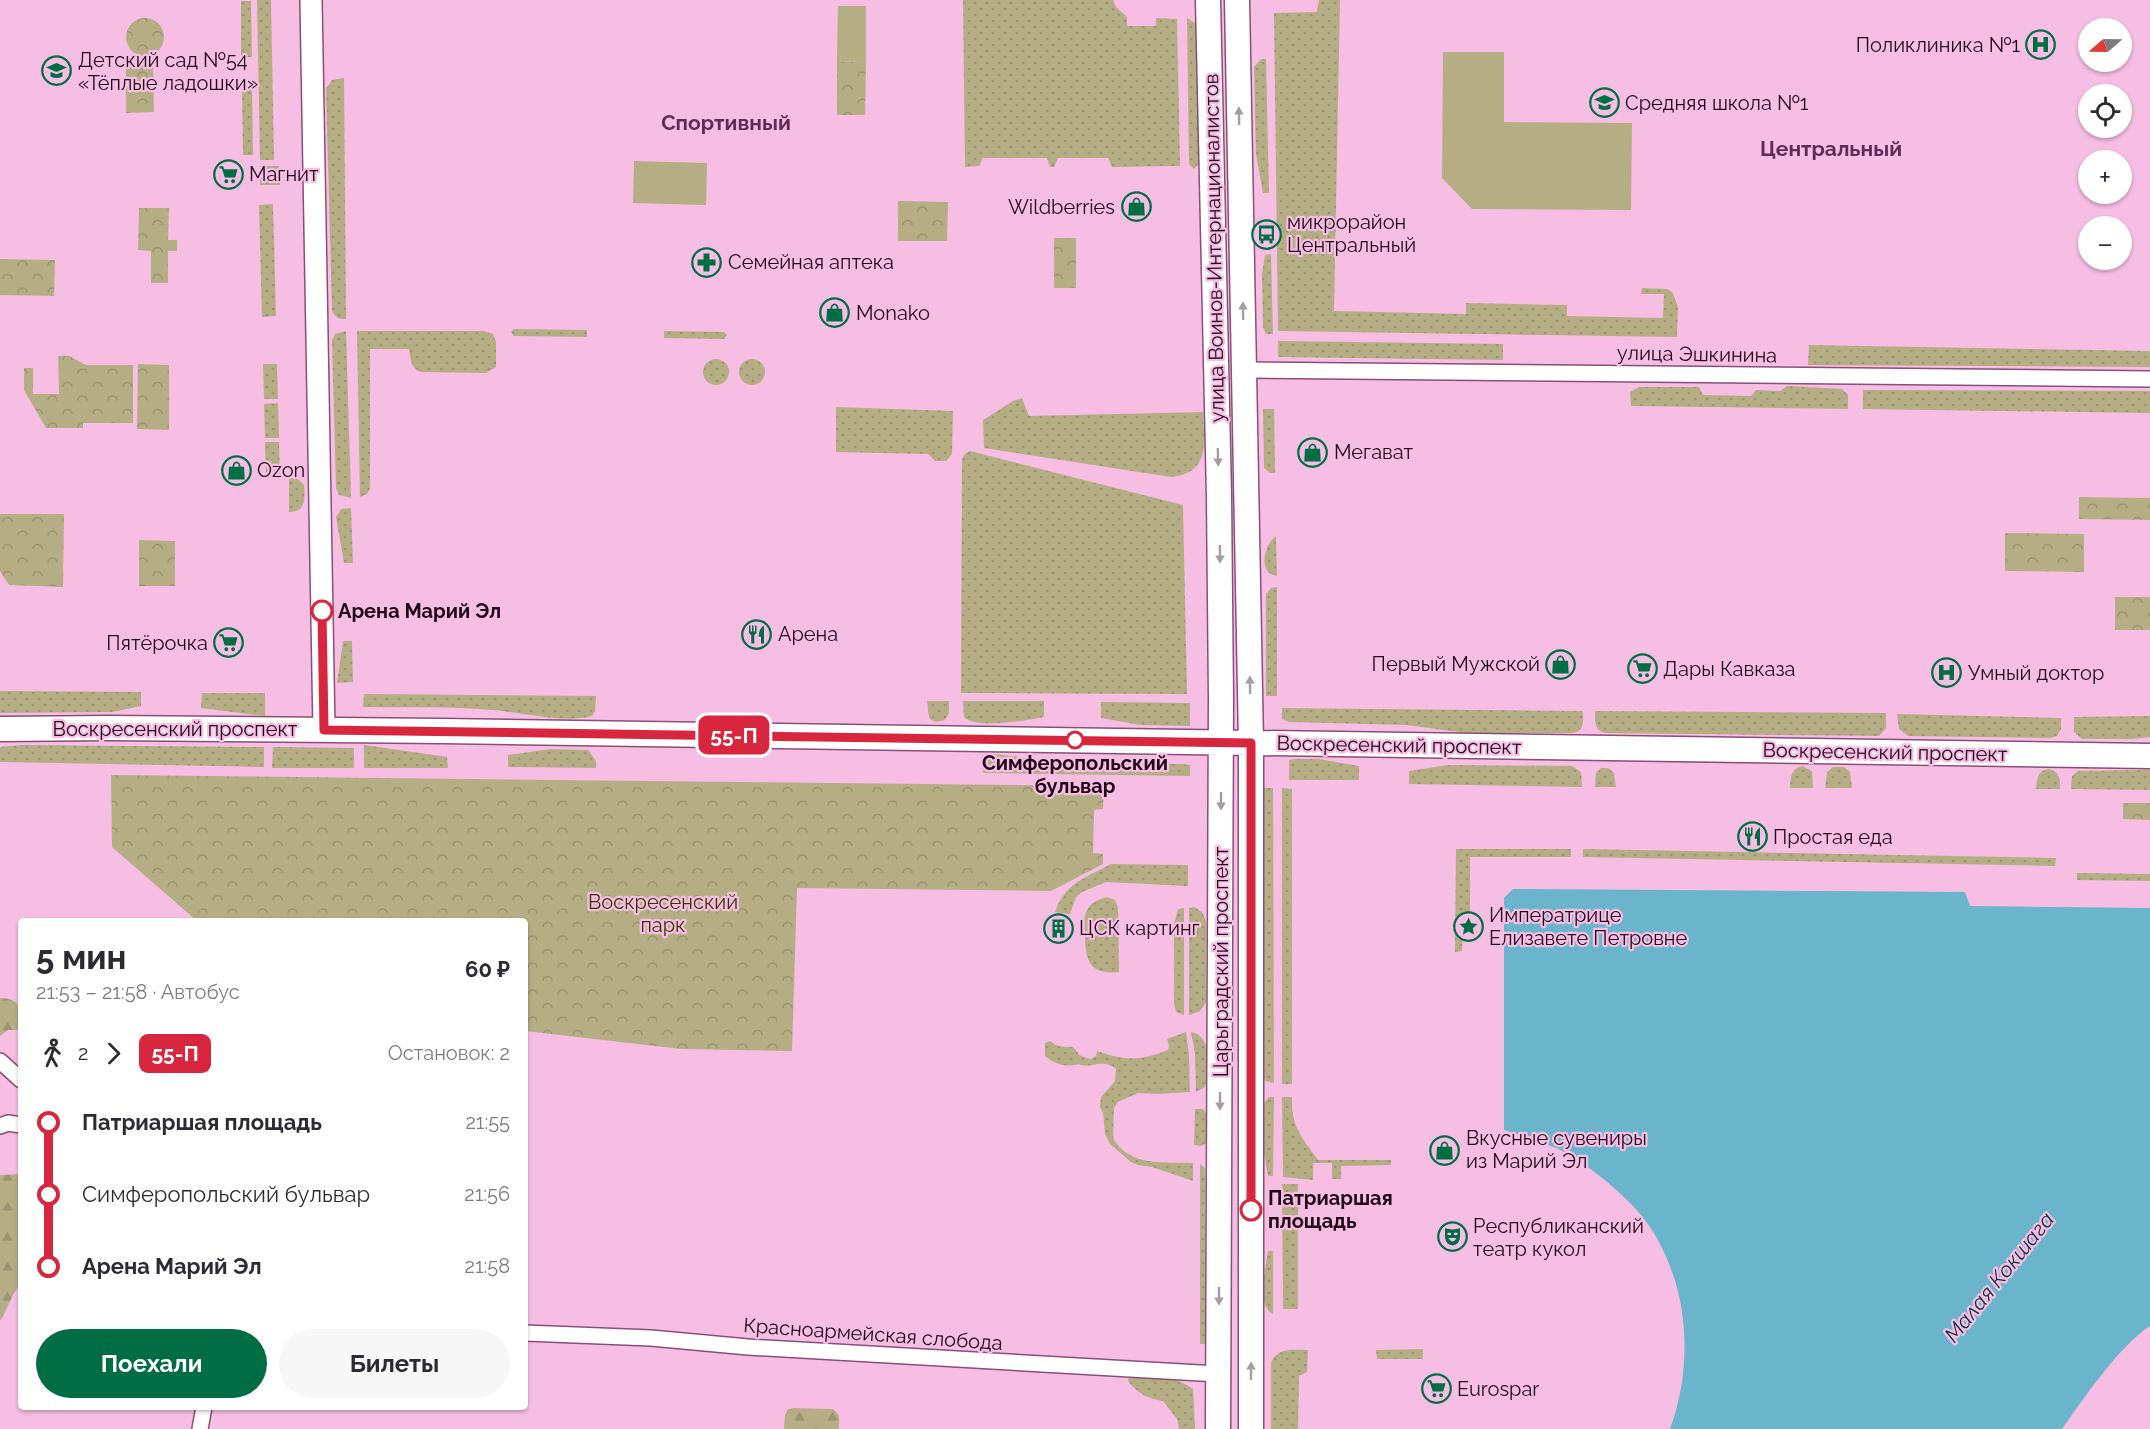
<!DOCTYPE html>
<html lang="ru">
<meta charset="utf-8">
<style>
:root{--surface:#fff;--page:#f7f7f7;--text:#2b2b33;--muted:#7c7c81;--accent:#006d44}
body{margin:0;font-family:Raleway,sans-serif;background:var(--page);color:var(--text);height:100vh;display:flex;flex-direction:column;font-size:22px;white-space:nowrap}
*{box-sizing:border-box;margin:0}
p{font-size:20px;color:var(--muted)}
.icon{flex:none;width:33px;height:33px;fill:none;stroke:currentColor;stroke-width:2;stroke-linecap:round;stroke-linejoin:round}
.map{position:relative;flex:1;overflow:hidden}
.side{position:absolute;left:18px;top:918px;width:510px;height:492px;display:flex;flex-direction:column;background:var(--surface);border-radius:6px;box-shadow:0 2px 4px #0004}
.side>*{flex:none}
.badge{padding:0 12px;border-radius:9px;font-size:21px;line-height:39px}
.needle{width:39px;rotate:250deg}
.controls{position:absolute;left:2078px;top:18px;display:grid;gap:12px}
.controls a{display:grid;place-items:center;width:54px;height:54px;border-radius:50%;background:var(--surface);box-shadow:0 2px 4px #0004;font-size:30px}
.map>.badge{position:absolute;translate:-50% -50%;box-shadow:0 0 0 3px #fff}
.legs{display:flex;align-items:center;gap:9px;height:66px;padding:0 18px;font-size:20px}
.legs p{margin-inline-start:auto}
.head{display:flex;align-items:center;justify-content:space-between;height:102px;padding:0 18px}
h1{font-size:33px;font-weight:700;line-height:45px}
.button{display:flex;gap:12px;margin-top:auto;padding:12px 18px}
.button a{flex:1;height:69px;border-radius:36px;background:var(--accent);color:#fff;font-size:24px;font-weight:700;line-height:69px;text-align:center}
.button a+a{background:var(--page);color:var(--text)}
ul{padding:0 18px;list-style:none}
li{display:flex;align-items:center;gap:21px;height:72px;font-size:22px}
li i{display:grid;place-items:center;width:9px;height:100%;margin:0 8px;background:currentColor}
li i::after{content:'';width:15px;height:15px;margin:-8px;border:4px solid;border-radius:50%;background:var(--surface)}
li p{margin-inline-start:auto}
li:first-child i{background:linear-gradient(#0000 50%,currentColor 0)}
li:last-child i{background:linear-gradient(currentColor 50%,#0000 0)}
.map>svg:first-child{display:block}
.grass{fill:url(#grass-dots)}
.forest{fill:url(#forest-firs)}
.park{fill:url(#park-crowns)}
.garden{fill:#b5ad84}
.water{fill:#6ab5cc}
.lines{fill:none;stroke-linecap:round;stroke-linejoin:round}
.street-casing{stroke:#8b4d79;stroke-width:18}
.secondary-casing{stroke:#8b4d79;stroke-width:24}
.primary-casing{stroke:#8b4d79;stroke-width:27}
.street{stroke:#fff;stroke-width:15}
.secondary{stroke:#fff;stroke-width:21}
.primary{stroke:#fff;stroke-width:24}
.oneway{fill:#a69ca3}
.line-1-casing{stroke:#fff;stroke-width:14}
.line-1{stroke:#d7263d;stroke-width:9}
.stop-1-dot{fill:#fff;stroke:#d7263d;stroke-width:3}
.labels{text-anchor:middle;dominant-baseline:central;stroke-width:4.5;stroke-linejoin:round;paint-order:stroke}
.poi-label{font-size:20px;fill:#200719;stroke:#f7bee4;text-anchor:start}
.street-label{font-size:20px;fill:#200719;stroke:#f7bee4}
.stop-label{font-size:20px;font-weight:bold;fill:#200719;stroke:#f7bee4;text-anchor:start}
.park-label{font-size:20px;fill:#3c3400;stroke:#f7bee4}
.neighbourhood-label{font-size:21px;font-weight:bold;fill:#642954;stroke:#f7bee4}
.water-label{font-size:21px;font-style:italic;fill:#0b303a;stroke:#f7bee4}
</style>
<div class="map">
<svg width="2150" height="1429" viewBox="0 0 2150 1429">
<defs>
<pattern id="grass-dots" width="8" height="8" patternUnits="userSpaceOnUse" patternTransform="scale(1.5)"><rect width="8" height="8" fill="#b5ad84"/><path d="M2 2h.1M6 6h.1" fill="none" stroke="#9b9371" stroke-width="1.8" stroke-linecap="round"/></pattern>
<pattern id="forest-firs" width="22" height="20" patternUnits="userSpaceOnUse" patternTransform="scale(1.5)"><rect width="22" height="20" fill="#b5ad84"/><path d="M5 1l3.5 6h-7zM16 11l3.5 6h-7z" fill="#9b9371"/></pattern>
<pattern id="park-crowns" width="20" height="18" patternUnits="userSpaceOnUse" patternTransform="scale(1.5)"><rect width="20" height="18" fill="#b5ad84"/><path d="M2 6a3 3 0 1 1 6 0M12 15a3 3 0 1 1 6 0" fill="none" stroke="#9b9371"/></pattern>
</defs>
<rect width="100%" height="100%" fill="#f7bee4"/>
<path class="grass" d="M257 0H271L274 160H260Z
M963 0H1113L1116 7 1127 17V26H1156V18L1177 19 1180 166 1112 167 1108 158H1058L1054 167H1050L1047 158H983L979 166 965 167Z
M1319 0H1340L1334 311 1466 314V303L1567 305V316L1663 318 1664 294H1641L1642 288 1667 289 1673 293 1678 307 1677 337 1278 331 1274 13 1317 12Z
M241 1H251L252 57H241Z
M1187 18 1199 25 1202 160 1194 169 1189 164Z
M1261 59H1266L1269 193H1263L1256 154 1254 67Z
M344 78 346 319C338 319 335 318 332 310L326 89 332 80Z
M252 87 253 155H243L242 88Z
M260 166H279L280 185H260Z
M273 204 276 316 262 317 259 205Z
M1271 254 1273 334H1266L1263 327 1262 274 1265 255Z
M514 329 587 330V337L514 336 511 332Z
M346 331 351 498 339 495 336 488 332 340 335 334Z
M483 331 493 334 496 342V367L486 373 421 372C410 368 411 359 409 349H370V489L367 494 360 497 357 331Z
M664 331 724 332 727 335 724 339 664 338Z
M1278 341 1503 344V360L1278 357Z
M1809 345 2150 351V367L1808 365Z
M739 372a13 13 0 1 1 26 0a13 13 0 1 1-26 0Z
M703 372a13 13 0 1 1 26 0a13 13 0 1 1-26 0Z
M263 364H277L278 399H264Z
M1787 386 1842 389 1848 395V409L1631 406 1630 392 1639 387H1699L1703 395 1751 396 1756 390 1780 391Z
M1863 390 2150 391V413L1863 409Z
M1022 398 1029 416 1203 412C1204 442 1211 473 1171 477L984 448 983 420 1013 401Z
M278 403 279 438H265L264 404Z
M836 407 953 411 952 454 946 461H935L928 454 836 452Z
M1274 409 1275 473H1270L1264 468 1263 409Z
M265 442H279L280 478H266Z
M970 451 1183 505 1187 694 961 693 962 459 965 454Z
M289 478 298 479 304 485C305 499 306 512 289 512Z
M351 508 353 563H344L336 517 341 509Z
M1276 536 1277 576C1257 574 1264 544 1276 536Z
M1277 587V696H1266V594L1271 588Z
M343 641H352L353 682 337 683Z
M0 691 141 692V706L113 712 0 713Z
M202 693H265V716L201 708Z
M364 694 596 696 595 711 592 716C566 724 519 712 492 710 449 706 406 708 363 707Z
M927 701H949V713L945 720 935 722 929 718Z
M963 701H1044V717C1027 720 977 730 964 717Z
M1101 702 1190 703V726L1141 725 1101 718Z
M1282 708 1583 711C1583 721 1585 732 1572 733H1465L1407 725 1289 722 1282 719Z
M1595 711 1886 713V728L1879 736 1606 733C1594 731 1595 722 1595 711Z
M1897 714 2061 718V729L2057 736 2050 738 1908 736 1899 729Z
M2150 716V737L2133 739H2082L2074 732V717Z
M21 745 264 747V767L0 762V747Z
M364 745 447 757 448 768H364Z
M273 747 354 748V768H272Z
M551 749 588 750 596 761V768L508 767V755Z
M994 754 1062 762 1183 764 1190 765V776L983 773 985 759Z
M1295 759H1319L1359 766V780H1289V760Z
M1448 765 1572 766 1581 772 1582 787 1409 784V771Z
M1802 766 1812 771 1813 788H1790C1791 778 1790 769 1802 766Z
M1833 767H1844L1850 772 1852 788H1825L1827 772Z
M1601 768H1608L1614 773 1616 787H1595L1596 773Z
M2049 769C2060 772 2060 779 2060 789H2036C2037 779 2038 770 2049 769Z
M2150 770V790L2071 789 2072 776 2078 771Z
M1261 788H1273L1274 1083 1266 1081 1261 1075Z
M1282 788 1292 789V1084H1282Z
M1456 849H1571V857H1470V917H1463L1462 951 1455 952Z
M1583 849 2056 858 2055 866 1583 857Z
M1111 864 1188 865V886L1106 882 1082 892 1076 897 1070 914 1055 912C1065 883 1085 878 1111 864Z
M2077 873 2150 874V881L2077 880Z
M1107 897 1115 900 1118 908 1119 972C1089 975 1085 960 1085 934 1084 924 1083 913 1090 906 1094 901 1101 899 1107 897Z
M1194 907 1202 912 1206 921V1003L1200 1011 1189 1015V908Z
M1184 908V1015L1176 1012 1174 1003V924L1178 909Z
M1186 1032 1189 1054 1190 1092 1159 1094 1138 1093 1118 1102 1114 1108 1113 1138C1129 1167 1165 1162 1193 1163V1181L1152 1167 1138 1165 1131 1162 1110 1144 1105 1134 1103 1113 1100 1107 1101 1097 1115 1081 1116 1069C1101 1057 1091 1070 1078 1064 1066 1068 1054 1064 1045 1056V1043L1050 1041C1053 1043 1055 1045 1059 1046 1070 1049 1072 1042 1079 1055L1090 1059 1096 1056 1097 1051C1126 1061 1140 1061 1168 1050L1169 1046 1167 1039Z
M1191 1032C1213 1036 1207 1066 1207 1082L1205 1087 1196 1092 1195 1054Z
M1269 1097H1274L1273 1176H1268L1261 1135V1107Z
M1282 1097H1292C1291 1127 1301 1136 1318 1160H1391V1165L1341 1166V1179H1332V1163H1313V1180L1283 1177Z
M1195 1109H1203L1207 1115V1143L1201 1146 1194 1145Z
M1200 1164 1205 1169V1344H1200Z
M1282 1184H1298V1309H1283Z
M1268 1251H1273V1314C1256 1307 1266 1266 1268 1251Z
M1423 1349V1359H1377L1376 1350Z
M1308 1350 1307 1372 1299 1376 1298 1429H1271V1363C1277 1347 1293 1350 1308 1350Z
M1129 1376C1152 1377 1175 1375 1193 1389L1195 1429H1179L1177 1419 1163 1401C1148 1399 1137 1393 1128 1381Z"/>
<path class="forest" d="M0 998C23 999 21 1011 21 1030H8L0 1036Z
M21 1174V1284C11 1294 8 1309 0 1321V1175Z
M794 1408 832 1409C841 1413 839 1420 839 1429H784L785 1415 788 1409Z"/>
<path class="park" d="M126 37a19 19 0 1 1 38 0a19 19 0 1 1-38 0Z
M837 61 866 62 865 115H837Z
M126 65H153L154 112 126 113Z
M898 201 948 202 947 241H898Z
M139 208H169L168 240H177V251H168V283H151V251L138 250Z
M1054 238H1076V288H1054Z
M0 259 55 260 54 296 0 295Z
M58 356H69L86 365H133V423H83V428H46L24 390V368H33V394H59Z
M138 364 169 365V430L137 429Z
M2079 497 2150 498V520L2079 519Z
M0 514H64L63 587 9 585 0 571Z
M2005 533 2084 534V572L2005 571Z
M139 540 175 541V586H139Z
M2115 597H2150V630H2115Z
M111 775 1104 786 1103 809 1094 810 1093 853 1103 854V864L1051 891 797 888 792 1051 681 1049 525 1031V921H197L112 847Z
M2123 803H2150V820L2123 819Z"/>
<path class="garden" d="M838 6H866V62L837 61Z
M1443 52H1504V122L1632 123 1631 210 1472 209 1442 178Z
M634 161 707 163 706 205 633 203Z"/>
<path class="water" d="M1513 889 1965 892 1970 906 2150 908V1326C2119 1346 2084 1398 2062 1429H1670C1694 1363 1689 1286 1650 1227 1638 1209 1622 1195 1606 1181 1591 1169 1574 1156 1556 1148 1540 1141 1522 1136 1504 1130V898Z"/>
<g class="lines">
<defs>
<path id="street" d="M1244 370 2150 379
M0 1061 21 1080
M0 1126 8 1123 21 1125
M525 1333 651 1338 748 1347 1218 1374
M200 1429 204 1407"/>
<path id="secondary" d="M311 0 324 730"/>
<path id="primary" d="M1208 0 1219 496 1221 698 1218 1429
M1237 0 1251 743V1429
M0 729 108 728 443 731 2150 756"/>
</defs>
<use href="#street" class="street-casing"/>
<use href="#secondary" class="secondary-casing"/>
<use href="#primary" class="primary-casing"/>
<use href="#street" class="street"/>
<use href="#secondary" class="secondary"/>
<use href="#primary" class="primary"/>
</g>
<defs><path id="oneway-solid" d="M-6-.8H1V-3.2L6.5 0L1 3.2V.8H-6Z" transform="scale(1.5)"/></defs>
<g class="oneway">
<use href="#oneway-solid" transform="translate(1239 116) rotate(-91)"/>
<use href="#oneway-solid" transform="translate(1243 311) rotate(-91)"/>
<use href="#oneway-solid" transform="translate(1218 457) rotate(89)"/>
<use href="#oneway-solid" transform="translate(1220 554) rotate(89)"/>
<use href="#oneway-solid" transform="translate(1250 685) rotate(-91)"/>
<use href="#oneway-solid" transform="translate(1221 801) rotate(90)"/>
<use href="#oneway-solid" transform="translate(1220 1101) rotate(90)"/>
<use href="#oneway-solid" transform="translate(1219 1296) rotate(90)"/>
<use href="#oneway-solid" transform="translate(1251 1371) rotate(-90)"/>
</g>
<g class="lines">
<defs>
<path id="line-1" d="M322 611 324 730 1251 743V1210"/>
</defs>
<use href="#line-1" class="line-1-casing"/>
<use href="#line-1" class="line-1"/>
</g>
<defs>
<symbol id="hospital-ring" viewBox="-11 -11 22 22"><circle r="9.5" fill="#f7bee4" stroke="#006d44" stroke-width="1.5"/><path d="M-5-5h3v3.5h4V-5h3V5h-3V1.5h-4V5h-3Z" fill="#006d44"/></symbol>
<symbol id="school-ring" viewBox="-11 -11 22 22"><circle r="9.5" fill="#f7bee4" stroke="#006d44" stroke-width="1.5"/><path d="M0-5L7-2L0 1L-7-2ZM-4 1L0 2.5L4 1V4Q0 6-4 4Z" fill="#006d44"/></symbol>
<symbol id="supermarket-ring" viewBox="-11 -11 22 22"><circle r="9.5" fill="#f7bee4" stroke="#006d44" stroke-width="1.5"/><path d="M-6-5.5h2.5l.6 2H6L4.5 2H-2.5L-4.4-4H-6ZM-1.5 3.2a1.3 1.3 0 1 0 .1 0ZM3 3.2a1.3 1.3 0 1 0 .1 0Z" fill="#006d44"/></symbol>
<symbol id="shop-ring" viewBox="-11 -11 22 22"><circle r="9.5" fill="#f7bee4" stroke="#006d44" stroke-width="1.5"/><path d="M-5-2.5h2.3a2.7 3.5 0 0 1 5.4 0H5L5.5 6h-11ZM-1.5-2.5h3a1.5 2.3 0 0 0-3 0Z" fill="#006d44"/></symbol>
<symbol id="bus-ring" viewBox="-11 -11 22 22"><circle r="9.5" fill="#f7bee4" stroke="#006d44" stroke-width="1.5"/><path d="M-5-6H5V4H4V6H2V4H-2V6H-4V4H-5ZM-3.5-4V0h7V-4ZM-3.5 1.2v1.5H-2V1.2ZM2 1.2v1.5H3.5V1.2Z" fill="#006d44"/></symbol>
<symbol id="pharmacy-ring" viewBox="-11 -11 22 22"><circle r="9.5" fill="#f7bee4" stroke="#006d44" stroke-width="1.5"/><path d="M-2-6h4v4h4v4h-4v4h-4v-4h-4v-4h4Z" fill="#006d44"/></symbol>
<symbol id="restaurant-ring" viewBox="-11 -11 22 22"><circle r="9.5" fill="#f7bee4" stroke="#006d44" stroke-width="1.5"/><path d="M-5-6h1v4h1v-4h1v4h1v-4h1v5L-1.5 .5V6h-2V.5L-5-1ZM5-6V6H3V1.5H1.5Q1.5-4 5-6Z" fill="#006d44"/></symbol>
<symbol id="sight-ring" viewBox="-11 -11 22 22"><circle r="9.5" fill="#f7bee4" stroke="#006d44" stroke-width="1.5"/><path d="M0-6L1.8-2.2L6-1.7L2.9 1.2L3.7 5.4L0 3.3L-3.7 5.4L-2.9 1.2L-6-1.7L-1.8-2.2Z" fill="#006d44"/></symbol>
<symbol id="building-ring" viewBox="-11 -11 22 22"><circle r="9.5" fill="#f7bee4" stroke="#006d44" stroke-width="1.5"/><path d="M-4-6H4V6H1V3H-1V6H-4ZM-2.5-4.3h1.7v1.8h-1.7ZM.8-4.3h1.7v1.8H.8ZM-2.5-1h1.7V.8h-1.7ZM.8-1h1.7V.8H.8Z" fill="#006d44"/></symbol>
<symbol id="theatre-ring" viewBox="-11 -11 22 22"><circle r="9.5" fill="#f7bee4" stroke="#006d44" stroke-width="1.5"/><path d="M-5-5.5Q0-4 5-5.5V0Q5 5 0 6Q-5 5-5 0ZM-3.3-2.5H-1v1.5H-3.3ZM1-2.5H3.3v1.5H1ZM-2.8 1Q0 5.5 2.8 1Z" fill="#006d44"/></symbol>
</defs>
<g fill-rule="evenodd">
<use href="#hospital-ring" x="2024" y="28" width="33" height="33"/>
<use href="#school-ring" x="40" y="54" width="33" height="33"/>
<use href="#school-ring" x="1588" y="86" width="33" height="33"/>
<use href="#supermarket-ring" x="212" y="158" width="33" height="33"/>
<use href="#shop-ring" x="1120" y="190" width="33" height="33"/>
<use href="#bus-ring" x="1250" y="218" width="33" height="33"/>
<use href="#pharmacy-ring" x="690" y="246" width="33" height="33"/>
<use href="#shop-ring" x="818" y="296" width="33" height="33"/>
<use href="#shop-ring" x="1296" y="436" width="33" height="33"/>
<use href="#shop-ring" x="220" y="454" width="33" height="33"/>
<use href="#restaurant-ring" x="740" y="618" width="33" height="33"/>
<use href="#supermarket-ring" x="212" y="626" width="33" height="33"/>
<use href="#shop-ring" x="1544" y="648" width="33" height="33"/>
<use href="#supermarket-ring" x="1626" y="652" width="33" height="33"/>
<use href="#hospital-ring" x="1930" y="656" width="33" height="33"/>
<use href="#restaurant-ring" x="1736" y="820" width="33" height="33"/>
<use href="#sight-ring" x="1452" y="910" width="33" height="33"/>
<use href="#building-ring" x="1042" y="912" width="33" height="33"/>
<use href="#shop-ring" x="1428" y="1134" width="33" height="33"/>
<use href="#theatre-ring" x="1436" y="1220" width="33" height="33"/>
<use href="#supermarket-ring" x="1420" y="1372" width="33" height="33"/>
</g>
<g class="stop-1-dot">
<circle cx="322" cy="611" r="10"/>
<circle cx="1075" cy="740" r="8"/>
<circle cx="1251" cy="1210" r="10"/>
</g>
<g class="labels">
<g class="poi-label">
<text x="2020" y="45" text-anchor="end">Поликлиника №1</text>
<text x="78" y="60">Детский сад №54<tspan x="78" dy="23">«Тёплые ладошки»</tspan></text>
<text x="1625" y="103">Средняя школа №1</text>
<text x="249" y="174">Магнит</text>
<text x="1115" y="207" text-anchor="end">Wildberries</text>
<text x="1287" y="222">микрорайон<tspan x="1287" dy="23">Центральный</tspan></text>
<text x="728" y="262">Семейная аптека</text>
<text x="856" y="313">Monako</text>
<text x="1334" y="452">Мегават</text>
<text x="257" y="470">Ozon</text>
<text x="778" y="634">Арена</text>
<text x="208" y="643" text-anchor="end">Пятёрочка</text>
<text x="1540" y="664" text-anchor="end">Первый Мужской</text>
<text x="1663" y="669">Дары Кавказа</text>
<text x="1968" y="673">Умный доктор</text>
<text x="1773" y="837">Простая еда</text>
<text x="1489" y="915">Императрице<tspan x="1489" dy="23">Елизавете Петровне</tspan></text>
<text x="1079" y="928">ЦСК картинг</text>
<text x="1466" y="1138">Вкусные сувениры<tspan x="1466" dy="23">из Марий Эл</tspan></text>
<text x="1473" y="1226">Республиканский<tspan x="1473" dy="23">театр кукол</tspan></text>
<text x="1457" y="1389">Eurospar</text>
</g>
<g class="street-label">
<text transform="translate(1214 248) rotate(-91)">улица Воинов-Интернационалистов</text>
<text transform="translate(1697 354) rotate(1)">улица Эшкинина</text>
<text x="175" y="729">Воскресенский проспект</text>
<text transform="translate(1399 745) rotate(1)">Воскресенский проспект</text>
<text transform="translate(1885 752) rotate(1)">Воскресенский проспект</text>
<text transform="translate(1221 962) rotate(-90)">Царьградский проспект</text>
<text transform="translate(873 1334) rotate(4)">Красноармейская слобода</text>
</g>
<g class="stop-label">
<text x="338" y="611">Арена Марий Эл</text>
<text x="1075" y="763" text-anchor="middle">Симферопольский<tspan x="1075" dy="23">бульвар</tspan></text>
<text x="1268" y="1198">Патриаршая<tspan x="1268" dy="23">площадь</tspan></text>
</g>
<g class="park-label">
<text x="663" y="902">Воскресенский<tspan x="663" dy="23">парк</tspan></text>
</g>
<g class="neighbourhood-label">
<text x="726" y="122">Спортивный</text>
<text x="1831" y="148">Центральный</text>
</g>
<g class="water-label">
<text transform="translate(1999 1277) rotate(-51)">Малая Кокшага</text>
</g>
</g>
</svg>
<div class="controls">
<a><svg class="needle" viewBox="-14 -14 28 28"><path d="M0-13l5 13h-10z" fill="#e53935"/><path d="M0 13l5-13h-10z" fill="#7c7c81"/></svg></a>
<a><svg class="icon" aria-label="locate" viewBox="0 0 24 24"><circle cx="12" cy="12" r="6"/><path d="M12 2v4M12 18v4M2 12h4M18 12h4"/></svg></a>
<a>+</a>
<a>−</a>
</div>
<b class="badge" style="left:734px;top:735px;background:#d7263d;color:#fff">55-П</b>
<section class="side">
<div class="head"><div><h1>5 мин</h1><p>21:53 – 21:58 · Автобус</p></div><b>60 ₽</b></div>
<div class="legs"><svg class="icon" aria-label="walk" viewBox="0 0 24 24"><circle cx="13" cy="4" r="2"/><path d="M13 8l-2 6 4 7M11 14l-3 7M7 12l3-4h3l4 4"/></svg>2<svg class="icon" aria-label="forward" viewBox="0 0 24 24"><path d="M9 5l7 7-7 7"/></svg><b class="badge" style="background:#d7263d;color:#fff">55-П</b><p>Остановок: 2</p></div>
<ul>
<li><i style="color:#d7263d"></i><b>Патриаршая площадь</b><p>21:55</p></li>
<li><i style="color:#d7263d"></i><span>Симферопольский бульвар</span><p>21:56</p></li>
<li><i style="color:#d7263d"></i><b>Арена Марий Эл</b><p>21:58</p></li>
</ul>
<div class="button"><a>Поехали</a><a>Билеты</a></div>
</section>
</div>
